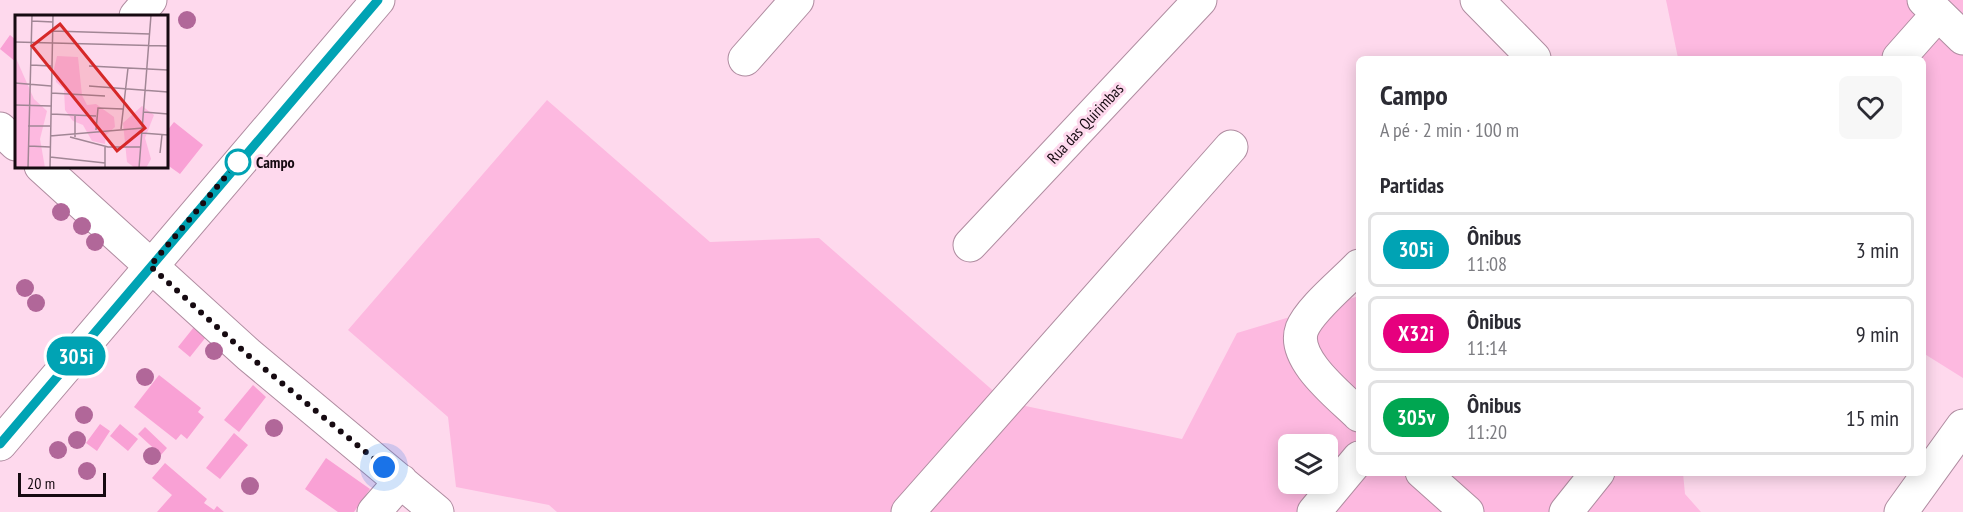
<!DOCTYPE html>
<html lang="pt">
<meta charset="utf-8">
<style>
:root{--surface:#fff;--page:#f7f7f7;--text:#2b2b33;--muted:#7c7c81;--line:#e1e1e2}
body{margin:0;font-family:"PT Sans Narrow",sans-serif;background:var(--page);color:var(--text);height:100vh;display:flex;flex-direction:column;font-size:22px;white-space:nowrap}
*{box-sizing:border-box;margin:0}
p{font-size:20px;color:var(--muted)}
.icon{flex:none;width:33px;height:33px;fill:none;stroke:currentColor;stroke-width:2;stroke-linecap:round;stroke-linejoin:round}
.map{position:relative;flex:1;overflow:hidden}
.drawer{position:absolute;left:1356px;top:56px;width:570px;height:420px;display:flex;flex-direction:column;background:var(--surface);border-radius:9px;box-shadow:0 3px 15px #0003}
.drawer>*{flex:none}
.badge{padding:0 12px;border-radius:20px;font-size:21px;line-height:39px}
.fabs{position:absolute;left:1278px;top:434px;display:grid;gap:12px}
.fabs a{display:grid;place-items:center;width:60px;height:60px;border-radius:9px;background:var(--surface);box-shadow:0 3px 15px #0003;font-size:30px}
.scale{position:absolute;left:18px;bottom:15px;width:88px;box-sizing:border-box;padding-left:6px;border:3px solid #160a11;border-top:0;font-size:16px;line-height:21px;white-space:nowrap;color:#160a11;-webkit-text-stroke:4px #fed9ed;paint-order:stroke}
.you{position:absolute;width:30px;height:30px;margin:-15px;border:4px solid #fff;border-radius:50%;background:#1a73e8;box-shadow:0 0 0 9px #1a73e833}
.map>.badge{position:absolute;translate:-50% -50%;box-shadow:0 0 0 3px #fff}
h2{padding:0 24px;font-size:22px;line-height:54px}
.round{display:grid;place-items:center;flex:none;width:63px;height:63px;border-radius:9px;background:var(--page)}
.head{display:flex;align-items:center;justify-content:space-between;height:102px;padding:0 24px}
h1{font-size:28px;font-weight:800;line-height:45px}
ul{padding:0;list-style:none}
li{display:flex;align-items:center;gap:18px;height:75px;margin:0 12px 9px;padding:0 12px;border:3px solid var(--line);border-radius:9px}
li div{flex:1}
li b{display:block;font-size:22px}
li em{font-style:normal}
li .badge{min-width:66px;font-weight:700;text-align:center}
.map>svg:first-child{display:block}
.green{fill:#fdb9e0;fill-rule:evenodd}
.building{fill:#f9a1d5}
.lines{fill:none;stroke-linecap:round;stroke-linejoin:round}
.minor-casing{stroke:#af8ca0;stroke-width:35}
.tertiary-casing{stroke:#af8ca0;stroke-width:35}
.minor{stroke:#fff;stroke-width:33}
.tertiary{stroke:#fff;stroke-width:33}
.tree{fill:#b16799}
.line-casing{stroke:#fff;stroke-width:14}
.line{stroke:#00a3b4;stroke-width:9}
.walk{stroke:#160a11;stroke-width:6;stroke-dasharray:0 10.8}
.stop-dot{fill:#fff;stroke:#00a3b4;stroke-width:3}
.labels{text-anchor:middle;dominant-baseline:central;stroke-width:6;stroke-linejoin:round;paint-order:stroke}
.street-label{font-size:16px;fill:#160a11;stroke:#fed9ed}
.stop-label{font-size:16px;font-weight:bold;fill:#160a11;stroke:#fed9ed;text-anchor:start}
.inset-road{fill:none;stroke:#a18695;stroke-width:1.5}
.view{fill:#d62828;fill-opacity:0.15;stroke:#d62828;stroke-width:3}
.inset-edge{fill:none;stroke:#160a11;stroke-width:3}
</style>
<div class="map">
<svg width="1963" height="512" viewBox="0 0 1963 512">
<rect width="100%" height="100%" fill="#fed9ed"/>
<path class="green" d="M1666 0H1963V378L1923 353V58H1678Z
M547 100 710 242 819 238 1006 402 1182 439 1237 333 1359 296V472L1683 473 1685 494 1701 512H557L549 505 456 487 448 417 348 330ZM1288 444H1328V483H1288Z"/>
<path class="building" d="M10 35 16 40V62L0 49Z
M174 122 203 145 180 174 166 164V132Z
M194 327 206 337 190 357 178 347Z
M159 375 201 408 198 412 204 417 187 439 181 434 176 440 134 407Z
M253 385 266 397 239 432 224 420Z
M100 424 110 431 97 451 86 443Z
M120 424 138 439 128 451 110 436Z
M145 427 167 448 161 455 138 434Z
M234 433 248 445 220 479 206 468Z
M326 458 370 489 354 512H338L305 489Z
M165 463 207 499 204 503 214 510 217 506 224 512H157L172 495 152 478Z"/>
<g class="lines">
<defs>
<path id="minor" d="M1477 0 1534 58
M1924 0 1963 38
M136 16 150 0
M1899 58 1938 14
M745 59 797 0
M0 129 16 144
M41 166 249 355 437 512
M970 245 1200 0
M1359 266C1344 282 1310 309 1302 329 1291 359 1340 396 1359 415
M1422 472 1467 512
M374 512 401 481
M908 512 1231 147
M1314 512 1359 458
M1566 512 1598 472
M1901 512 1963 426"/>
<path id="tertiary" d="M0 444 378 0"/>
</defs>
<use href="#minor" class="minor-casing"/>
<use href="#tertiary" class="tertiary-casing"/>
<use href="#minor" class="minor"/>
<use href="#tertiary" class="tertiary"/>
</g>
<g class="tree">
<circle cx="187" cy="20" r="9"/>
<circle cx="61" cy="212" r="9"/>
<circle cx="82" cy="226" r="9"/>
<circle cx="95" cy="242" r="9"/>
<circle cx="25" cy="288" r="9"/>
<circle cx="36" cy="303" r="9"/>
<circle cx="214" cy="351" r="9"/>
<circle cx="145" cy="377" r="9"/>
<circle cx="84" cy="415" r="9"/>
<circle cx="274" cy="428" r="9"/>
<circle cx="77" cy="440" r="9"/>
<circle cx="58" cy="450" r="9"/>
<circle cx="152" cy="456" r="9"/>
<circle cx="87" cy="471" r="9"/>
<circle cx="250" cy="486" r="9"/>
</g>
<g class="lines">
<defs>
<path id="line" d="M0 444 378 0"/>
</defs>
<use href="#line" class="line-casing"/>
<use href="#line" class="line"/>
<path class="walk" d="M238 162 150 266 249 356 384 467"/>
</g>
<circle class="stop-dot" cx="238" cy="162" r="12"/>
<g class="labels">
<g class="street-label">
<text transform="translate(1085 123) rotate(-47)">Rua das Quirimbas</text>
</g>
<g class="stop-label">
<text x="256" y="162">Campo</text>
</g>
</g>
<g transform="translate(15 15)">
<rect width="153" height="153" fill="#fed9ed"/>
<path d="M0 41 19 84 32 96 25 124 30 153H0ZM42 41 63 42 67 80 72 90 81 89 99 102 100 112 91 120 90 129 77 126 68 110 58 106 50 95 49 74 41 67 39 54ZM127 91 139 100 130 123 136 144 131 153H120L112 147 108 108Z" fill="#fdb9e0"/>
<path class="inset-road" d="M17 6 38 7M38 16 135 19M0 27 153 31M16 50 36 51M74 51 153 55M0 68 36 71M74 71 153 77M36 78 90 81M0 90 36 91M129 97 153 99M36 99 81 101M60 101V122M13 111H35M106 114 113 53M81 115 83 93 108 94M127 118 153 120M35 121 128 113M55 122 93 132H126M14 131 35 132M90 131V153M145 138 147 120M35 142 90 148M0 152 18 153M13 153 17 0M35 153 38 0M124 153 136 0"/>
<path class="view" d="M45 9 130 113 102 136 17 31Z"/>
<rect width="153" height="153" class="inset-edge"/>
</g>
</svg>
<div class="fabs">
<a><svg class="icon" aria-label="layers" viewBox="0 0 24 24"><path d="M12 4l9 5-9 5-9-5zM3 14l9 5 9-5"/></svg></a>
</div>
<div class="scale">20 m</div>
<div class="you" style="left:384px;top:467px"></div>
<b class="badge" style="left:76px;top:356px;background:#00a3b4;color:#fff">305i</b>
<section class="drawer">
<div class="head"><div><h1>Campo</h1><p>A pé · 2 min · 100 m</p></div><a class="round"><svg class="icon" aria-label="heart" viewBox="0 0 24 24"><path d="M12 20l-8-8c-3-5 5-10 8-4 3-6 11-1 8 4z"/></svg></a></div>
<h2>Partidas</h2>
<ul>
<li><span class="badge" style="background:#00a3b4;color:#fff">305i</span><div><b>Ônibus</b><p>11:08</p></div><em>3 min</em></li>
<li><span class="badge" style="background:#e6007e;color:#fff">X32i</span><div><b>Ônibus</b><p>11:14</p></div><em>9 min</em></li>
<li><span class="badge" style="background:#00a651;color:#fff">305v</span><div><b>Ônibus</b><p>11:20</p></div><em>15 min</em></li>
</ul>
</section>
</div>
